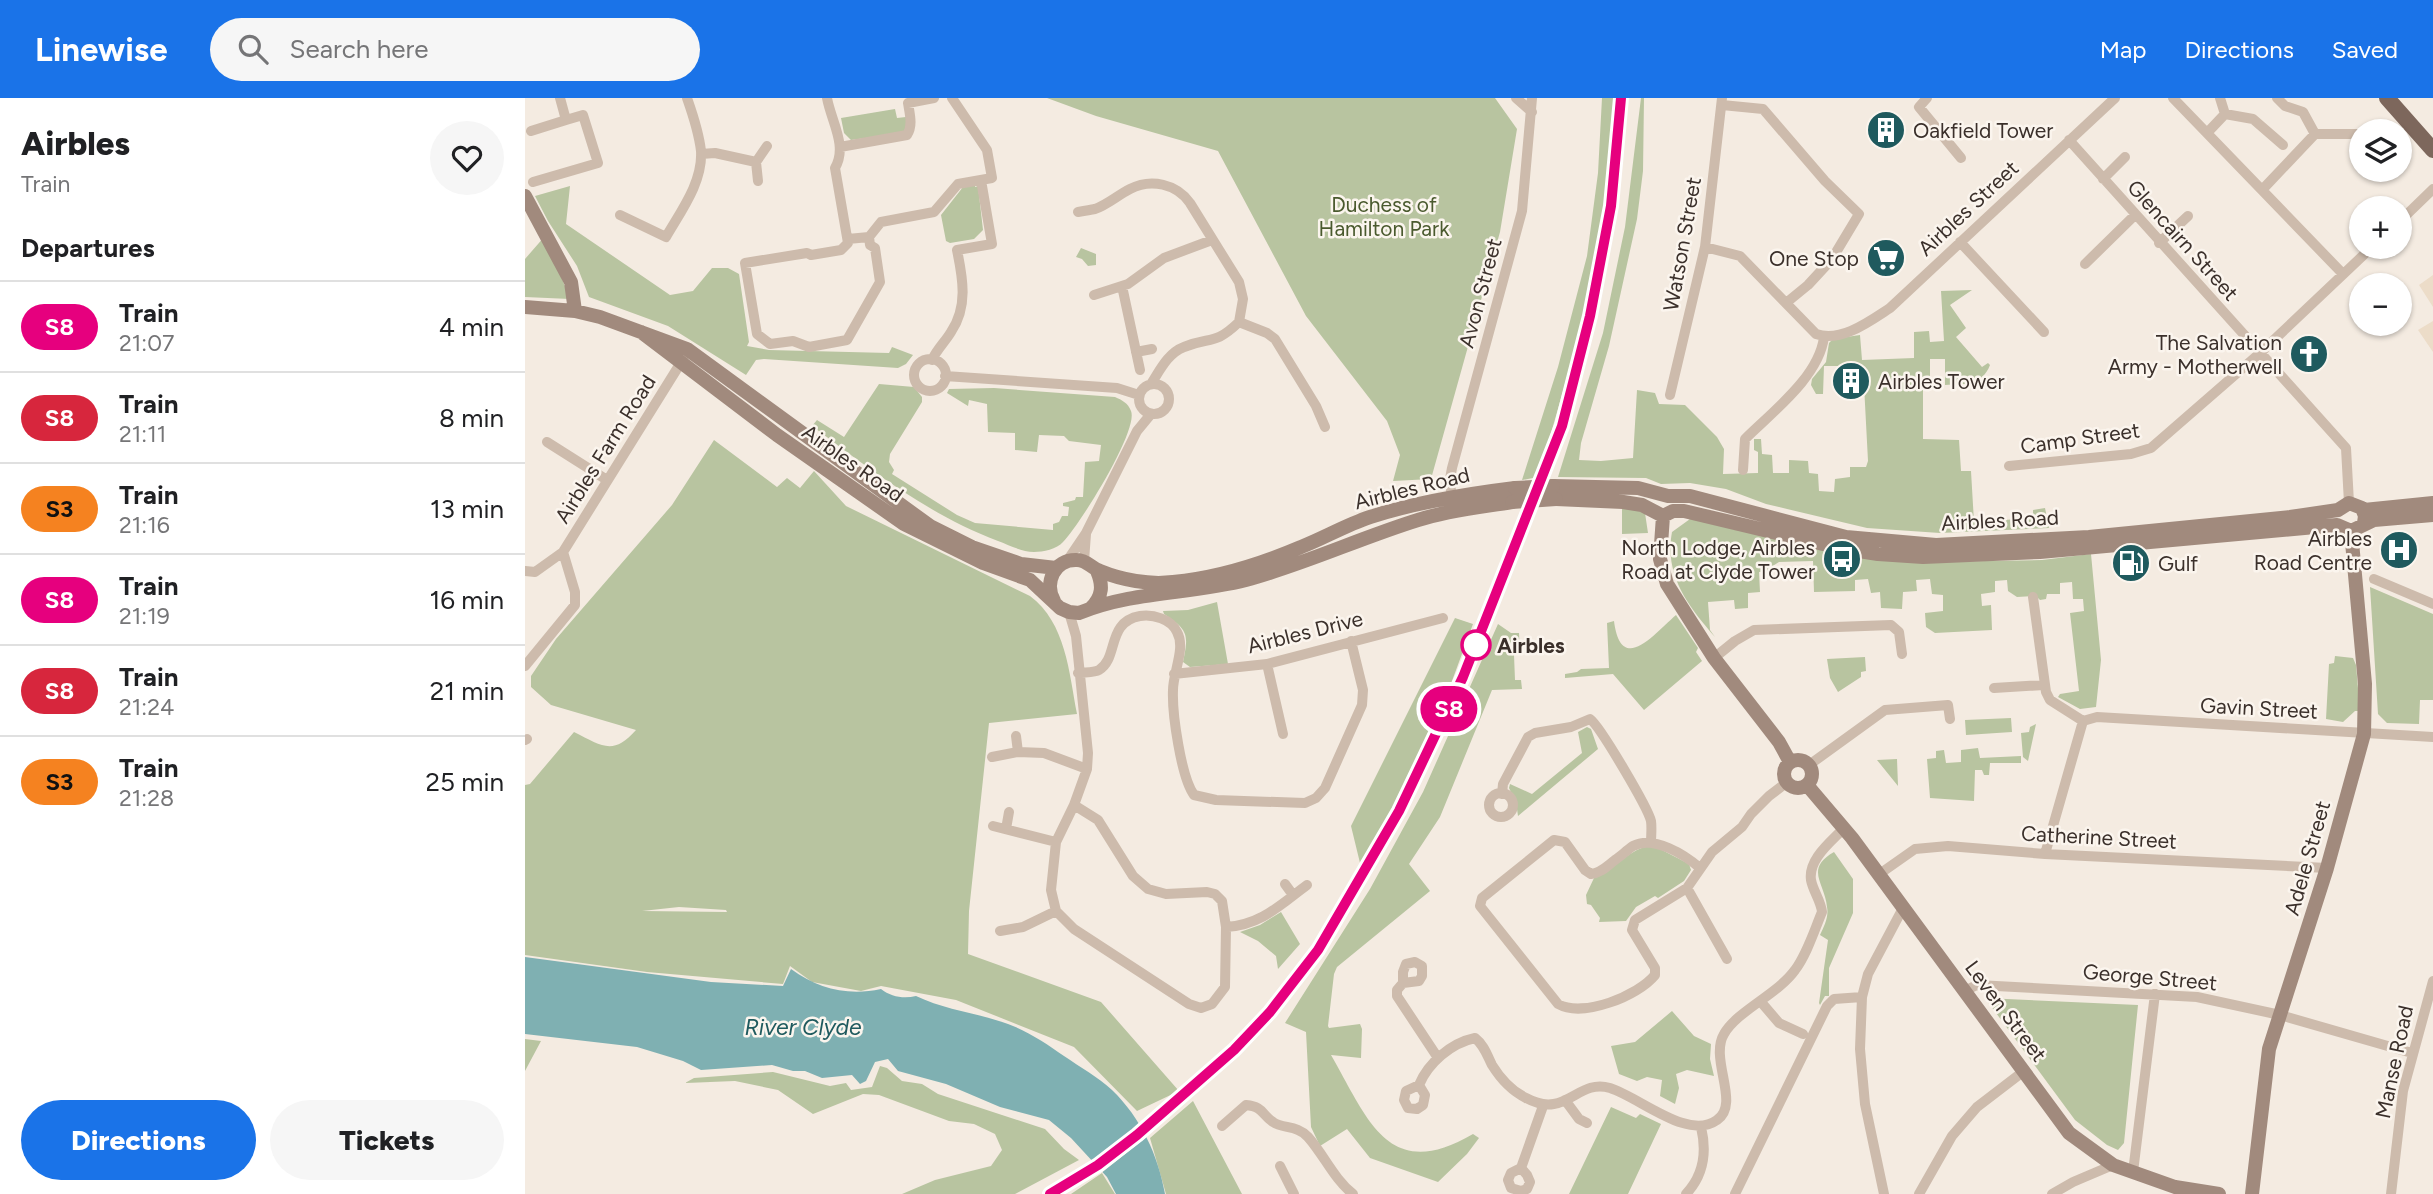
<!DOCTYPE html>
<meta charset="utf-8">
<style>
:root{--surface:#fff;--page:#f6f6f6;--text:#202124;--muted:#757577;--line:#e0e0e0;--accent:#1a73e8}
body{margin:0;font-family:Figtree,sans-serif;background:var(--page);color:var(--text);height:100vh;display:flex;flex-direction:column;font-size:26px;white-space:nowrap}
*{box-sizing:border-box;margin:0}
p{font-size:23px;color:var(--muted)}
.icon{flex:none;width:38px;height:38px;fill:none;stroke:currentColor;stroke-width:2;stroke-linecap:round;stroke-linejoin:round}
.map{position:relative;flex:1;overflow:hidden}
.details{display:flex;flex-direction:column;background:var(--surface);width:525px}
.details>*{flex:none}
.badge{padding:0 14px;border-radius:23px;font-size:24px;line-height:46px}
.tools{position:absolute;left:1824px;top:21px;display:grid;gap:14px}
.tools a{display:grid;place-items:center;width:63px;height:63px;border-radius:50%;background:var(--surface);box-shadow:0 2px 5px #0004;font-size:35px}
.map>.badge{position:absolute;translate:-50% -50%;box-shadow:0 0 0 4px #fff}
h2{padding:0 21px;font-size:26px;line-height:63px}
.round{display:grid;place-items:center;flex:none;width:74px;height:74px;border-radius:37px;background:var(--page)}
.overview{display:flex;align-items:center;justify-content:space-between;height:119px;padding:0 21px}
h1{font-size:33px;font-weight:800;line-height:52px}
.button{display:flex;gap:14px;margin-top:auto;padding:14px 21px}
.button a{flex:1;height:80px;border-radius:42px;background:var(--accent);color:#fff;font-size:28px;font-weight:800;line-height:80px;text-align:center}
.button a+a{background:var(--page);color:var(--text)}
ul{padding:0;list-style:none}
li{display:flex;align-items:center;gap:21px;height:91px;padding:0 21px;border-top:2px solid var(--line)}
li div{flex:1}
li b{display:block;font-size:26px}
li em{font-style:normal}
li .badge{min-width:77px;font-weight:700;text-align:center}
header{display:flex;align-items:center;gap:42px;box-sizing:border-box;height:98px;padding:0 35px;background:var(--accent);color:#fff}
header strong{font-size:33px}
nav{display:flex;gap:38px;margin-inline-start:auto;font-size:24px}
.search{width:490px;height:63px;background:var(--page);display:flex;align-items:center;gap:18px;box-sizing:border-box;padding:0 24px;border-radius:38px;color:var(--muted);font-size:26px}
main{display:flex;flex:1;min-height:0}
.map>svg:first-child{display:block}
.green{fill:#b8c4a0;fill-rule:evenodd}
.plaza{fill:#ecdcc8}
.water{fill:#7fb0b2}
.pier{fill:#f4ebe1}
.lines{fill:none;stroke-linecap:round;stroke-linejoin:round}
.street{stroke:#cdbbac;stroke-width:10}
.secondary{stroke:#a18a7d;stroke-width:14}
.primary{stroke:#7d675c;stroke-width:16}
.rail-casing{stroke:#3b302b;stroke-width:5}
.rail{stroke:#fbf5ee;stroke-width:2.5;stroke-dasharray:8;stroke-linecap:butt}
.secondary-bridge{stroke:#a18a7d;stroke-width:14}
.line-casing{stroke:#fff;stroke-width:16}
.line{stroke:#e6007e;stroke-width:10}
.stop-dot{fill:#fff;stroke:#e6007e;stroke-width:3.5}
.labels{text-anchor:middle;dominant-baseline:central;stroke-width:5;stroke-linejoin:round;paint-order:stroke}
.poi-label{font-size:21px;fill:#3b302b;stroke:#fbf5ee;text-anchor:end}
.park-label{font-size:21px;fill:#4a5a2e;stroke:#fbf5ee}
.street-label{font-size:21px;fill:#3b302b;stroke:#fbf5ee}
.stop-label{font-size:21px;font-weight:bold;fill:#3b302b;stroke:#fbf5ee;text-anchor:start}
.water-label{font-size:23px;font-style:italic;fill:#1f5a5e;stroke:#fbf5ee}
</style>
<header>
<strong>Linewise</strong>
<div class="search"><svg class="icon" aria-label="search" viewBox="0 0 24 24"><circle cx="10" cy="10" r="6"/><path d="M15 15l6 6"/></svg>Search here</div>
<nav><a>Map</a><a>Directions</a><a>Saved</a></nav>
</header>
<main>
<section class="details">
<div class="overview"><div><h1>Airbles</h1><p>Train</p></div><a class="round"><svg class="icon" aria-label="heart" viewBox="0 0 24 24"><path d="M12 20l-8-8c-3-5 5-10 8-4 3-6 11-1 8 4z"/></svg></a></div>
<h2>Departures</h2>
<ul>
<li><span class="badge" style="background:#e6007e;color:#fff">S8</span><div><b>Train</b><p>21:07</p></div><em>4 min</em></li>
<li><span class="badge" style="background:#d7263d;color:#fff">S8</span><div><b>Train</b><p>21:11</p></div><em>8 min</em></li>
<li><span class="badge" style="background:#f58220;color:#111">S3</span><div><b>Train</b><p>21:16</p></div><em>13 min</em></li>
<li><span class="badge" style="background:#e6007e;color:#fff">S8</span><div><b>Train</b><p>21:19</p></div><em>16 min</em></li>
<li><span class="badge" style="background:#d7263d;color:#fff">S8</span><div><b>Train</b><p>21:24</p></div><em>21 min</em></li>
<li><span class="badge" style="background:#f58220;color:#111">S3</span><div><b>Train</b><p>21:28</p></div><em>25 min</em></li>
</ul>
<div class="button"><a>Directions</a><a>Tickets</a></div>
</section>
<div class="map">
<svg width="1908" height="1096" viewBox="0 0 1908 1096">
<rect width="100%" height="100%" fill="#f4ebe1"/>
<path class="green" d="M522 0H970L992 31 975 134 906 381 868 383 875 357 862 323 781 218 693 53 571 18Z
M1077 0H1090C1085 52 1081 104 1071 155 1057 231 1035 305 1013 379L997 382 1033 269 1062 158 1073 75Z
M1116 0H1119L1118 73 1112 121 1084 248 1056 345 1054 362 1076 363 1108 360 1112 292 1130 295 1134 306 1160 307 1192 339 1199 351 1198 376 1233 375V354L1229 352V341H1236L1237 356 1247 357 1248 375H1264V362L1283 363 1284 375 1293 376 1294 393 1309 394 1310 381 1325 379V369H1341L1343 363 1338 268H1299L1298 296H1291L1286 287 1287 281 1301 264 1304 245 1308 241 1335 237 1337 262 1389 260V234L1404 233 1405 244 1419 243 1416 193 1447 192 1425 207 1441 230 1431 239 1457 269 1463 265 1465 267C1457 288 1439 286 1420 287V261H1405V290L1398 291V341L1434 342 1436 373H1446L1449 424 1508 420V412L1520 410 1524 430 1415 435 1342 430 1241 406 1201 391 1165 385 1136 386 1121 380 1033 379 1078 235 1100 129Z
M370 11 372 20 381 19 383 29 378 35 326 42 319 35 316 20Z
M450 87V89L453 88 458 132 449 141 425 145 421 143 416 117 438 89Z
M45 88 41 126 145 197 168 193 187 170H203L214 176 224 244 222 248 244 252 364 255 367 249 388 257 381 266 373 270 239 261 231 262 221 277 143 228 64 199 52 168 23 123 10 98Z
M20 138 45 201 0 199V161Z
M556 150 571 156V167L563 168 557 161 551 159Z
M354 286 389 289 397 299V304L365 356 364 364 369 372 367 376 432 417 450 425 528 432V426L534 424 537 418H543L544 409 538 408V405L550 402 551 399H558L560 364 574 363 576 347 544 343 539 338 514 337 512 354 490 352V335L463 334 462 306 444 302 443 308 422 295 424 291 469 290 590 299C597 302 603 305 606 313 614 332 554 428 538 444 532 451 518 454 509 454 497 454 484 447 473 443 404 417 346 372 287 328L292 322 319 339Z
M189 342 252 389 262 380 275 390 289 373 321 408 505 498C541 525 544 574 552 616L464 625 444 813 443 856 576 904 654 993 612 1013 549 949 431 902 356 888 336 893 287 884 265 868 258 886 122 874 0 857V687L5 686 49 634C77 648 88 658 111 632L26 607 6 589V578L31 541 147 407ZM154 809 201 812 202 814 117 813Z
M1097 411H1114L1120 415 1123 435 1097 436Z
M1165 421 1398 464 1517 462 1566 456 1576 562 1571 609 1555 611 1533 599 1535 596 1554 593 1545 515 1559 513 1558 501H1548L1547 484 1535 485V496H1522L1521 501 1515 502 1511 498 1492 499 1483 493 1482 482 1470 483V494L1456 496 1457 508 1466 507 1467 532 1410 535 1401 529 1400 515 1418 513V497L1407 496 1405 481 1391 482 1392 493 1378 494 1377 511 1356 510 1355 494 1346 495 1343 481 1330 482V493L1289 494 1288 463 1254 464 1246 469V473L1234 474 1235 494 1223 495V510L1210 511 1209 502 1183 504 1185 532 1190 539C1163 508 1139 477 1147 434Z
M1845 489 1908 516V602H1895L1894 626 1862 625 1853 616Z
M692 504 703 566 665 569 658 564C664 536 663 532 639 516L638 513 663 512Z
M1151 517 1173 550 1171 554 1177 563 1119 612 1088 576 1040 580V576L1052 574 1056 571 1084 570 1082 525 1089 523C1096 578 1129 536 1151 517Z
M930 520 948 526 910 629 893 666 865 721 835 765 826 728Z
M973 526 986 535H994L995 557H989L990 582H996L997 591 967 592 915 719 884 766 905 793 812 869 809 876 803 928 804 930 835 926 837 931 836 960 806 957C843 1021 863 1086 948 1036L954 1040 942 1056 913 1084 845 1060 822 1031 795 1048 786 1029 781 934 760 925 845 791 898 694Z
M1810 558 1828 560 1831 567 1835 613H1830L1818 624 1801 621 1804 566 1809 565Z
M1340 559 1341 573 1336 574V579L1313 594 1305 580 1302 561Z
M1486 620 1487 634 1441 637 1440 622Z
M1511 626 1503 663 1498 659 1496 635 1504 634 1505 629Z
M1062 629 1066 631 1073 651 993 718 991 704 984 690 985 686 1007 696 1057 655 1053 634Z
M1453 650 1455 660 1496 658V665H1465L1464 677H1459L1457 672H1450L1449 703 1405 700 1402 661 1411 660V653L1419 652 1421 665 1436 664V652Z
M1372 661 1373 688 1352 662Z
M1123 748 1135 751 1164 766 1166 772 1159 783 1133 800 1130 798 1111 809 1101 823 1074 824 1075 820 1066 807 1062 806 1061 797 1069 780C1089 772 1102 753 1123 748Z
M1309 754 1328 781V815L1304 870V898H1300L1295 907 1294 905 1303 842 1295 837C1299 828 1304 819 1302 809 1300 785 1279 771 1309 754Z
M756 814 775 846 753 871 751 858 733 843 715 834 735 827Z
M1460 900 1613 907 1599 1045 1593 1052 1582 1047 1550 1022Z
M1147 913 1169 938 1186 946 1185 961 1189 978 1162 972 1151 976 1154 990 1150 1006 1135 998 1137 982 1122 979 1112 983 1094 976 1086 948 1110 944Z
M0 941 16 943 0 973Z
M355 968 362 970 377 983 397 986 413 996 520 1031 539 1051 554 1062 490 1096H377L410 1082 466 1068 477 1052 470 1036 449 1026 424 1023 354 997 338 996 288 1016 253 992 210 983 160 985 169 980 248 974 305 988 321 985 326 992 347 989Z
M668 1003 717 1096H641L625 1040Z
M1086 1009 1111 1020 1115 1016 1136 1026 1103 1096H1044Z
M577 1075 590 1096H546Z"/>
<path class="plaza" d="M1908 177V209L1894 187Z
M1908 223V254L1893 232Z"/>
<path class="water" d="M0 859 186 884 258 888 266 871C293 891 323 898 356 891 366 899 379 901 391 898 420 912 453 915 483 926 503 933 522 946 539 958 555 969 573 979 587 992 616 1020 633 1057 640 1096H591L582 1079 546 1040 524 1022 475 1009 421 986 373 973 363 961 350 964 341 983 335 986 327 977 297 980 280 973H268L247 967 176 972 158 963 112 949 0 936Z"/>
<path class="pier" d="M618 1026 624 1037 575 1076 566 1066 603 1040Z"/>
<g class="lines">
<path class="street" d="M302 0C306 23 323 48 310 70L323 145 316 152 286 157 282 155 220 165 232 236 245 246 268 243 284 249 322 242 355 184 350 150 345 147 344 139 356 124 409 114 433 86 467 80 462 52 427 0
M991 0 1007 14
M1402 0 1394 9 1436 60
M1648 0 1818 176
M1752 0 1760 8 1778 14 1790 36
M1197 7 1238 11 1300 83 1334 116 1307 161 1283 187 1261 205
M1700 16 1728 21 1758 47
M6 33 41 22
M1682 35 1700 16 1695 0
M1544 42 1821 350 1824 405
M315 49 382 37C388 28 385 17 383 5L409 0
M176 56 190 55 231 64 242 48
M231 64 233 83
M1578 81 1600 59
M8 84 73 65 58 17 41 22 35 0
M1737 92 1790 36H1836
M553 114C559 113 565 112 570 111 582 107 593 97 605 91 626 80 652 86 665 105L714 184 718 201 714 224C689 248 686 238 659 249 643 255 635 272 626 286
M95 117 141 139C156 113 178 84 176 53 174 35 168 17 162 0
M1874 124 1908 91
M323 141 344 139
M1435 144 1519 234
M1634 145 1663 118
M1180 149 1215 158 1291 236C1316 245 1345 223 1365 210L1590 0
M1560 166 1610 117
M597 188 615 272
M569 197 603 186 639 160 687 142
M714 224 742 235 750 241 791 308 800 329
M611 254 627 251
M389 277a16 16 0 1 1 32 0a16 16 0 1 1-32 0Z
M407 262C412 251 420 244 426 234 443 209 438 181 432 152L467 146 456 82
M420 278 592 290 614 297
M614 301a15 15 0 1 1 30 0a15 15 0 1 1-30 0Z
M1145 297 1180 149 1197 0
M22 344 82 382
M1484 368 1606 356 1626 350 1734 256 1847 149
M1218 372 1220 341C1247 314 1294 279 1299 239
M927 406 925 381 927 370 997 113 1007 0
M542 463 561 435 612 333 626 316
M559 463 561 436
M0 473 10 474 38 454 155 266 162 251
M1849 481 1908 506
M1508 499 1521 594 1525 602 1558 623
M544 514 551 538 563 655 562 671 549 707 531 744 526 792 531 813 549 831 664 906 676 910 687 906 700 889 701 829 697 803 690 796 682 794 641 796 623 791 608 778 573 722 549 707
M1189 560 1210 543 1229 532 1366 527 1374 534 1377 556
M742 566 758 636
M0 568 50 507V494L38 454
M553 575C560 574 569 575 574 572 594 560 581 524 615 518 628 516 646 521 652 534 661 550 648 574 648 592 647 615 656 679 669 697L691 702 780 705 791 700 800 690 837 607 838 592 826 543
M649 576 742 566 918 520
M1469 590 1519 587
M1558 623 1572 619 1908 639
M491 638 493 654
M0 642 2 641
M467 659 493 654 519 655 562 671
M1284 667 1360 612 1423 607 1425 621
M964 707a12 12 0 1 1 24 0a12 12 0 1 1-24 0Z
M977 696 978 686 1003 639 1010 635 1046 629 1065 621C1075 628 1123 710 1126 723 1127 730 1126 738 1126 745
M468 728 531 744
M481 731 484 714
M1520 756 1558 623
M1175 770C1160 757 1129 737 1108 748 1102 752 1096 758 1090 762 1082 768 1076 775 1066 776L1060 772 1040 744 1029 742 957 800 955 808 1033 906C1058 920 1113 898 1130 877V870L1107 832 1110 822 1162 790 1187 754 1217 729 1226 716 1244 698 1261 685
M1353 777 1390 751 1423 748 1520 756 1802 770
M760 786 768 797
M1162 790 1202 861
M701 829C736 827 755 807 782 787
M475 833 498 829 531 813
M878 885 894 883 897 878V868L890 864 881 866 878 874V885L872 892V898L913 960
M1439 893 1452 887 1672 899 1755 917 1887 955
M1236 904 1254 925 1278 936
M894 987 900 997 898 1007 892 1011 883 1010 879 1002 881 993 894 987C903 965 926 945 950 940 959 947 962 957 967 967 975 980 987 993 1001 1000 1041 1022 1052 980 1085 990 1116 1000 1163 1043 1192 1022 1216 1006 1184 961 1199 936 1212 913 1253 896 1270 872 1282 856 1289 833 1297 814 1296 803 1288 793 1286 782 1283 761 1306 744 1319 730
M1040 1002 1054 1021 1062 1025
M697 1028 721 1007C739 1009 736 1016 748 1024 758 1031 772 1027 783 1039 799 1057 809 1081 828 1096
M755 1068 769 1096
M996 1070 1002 1077 1005 1084 1002 1091 996 1093 986 1090 983 1082 986 1075Z
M996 1070 1018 1008
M1608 1074 1630 896
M1161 1096C1179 1077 1182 1054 1176 1029
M1210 1096 1302 908 1309 901 1337 899
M1359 1096 1340 1006 1335 951 1337 899 1343 876 1378 810
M1394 1096 1427 1038 1452 1009 1499 973
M1527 1096 1548 1084 1588 1067
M1866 1096 1878 993 1908 883"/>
<path class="secondary" d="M0 98 46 184 50 213
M0 209 50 213 75 219 162 251 405 428 447 449 496 466 531 470
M116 234 252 337 379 426 458 465 505 482 535 510 544 514 554 515C608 493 666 496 721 482 780 466 835 440 893 422 924 412 956 409 987 404
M1028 388 1113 390 1143 398H1165L1321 439 1411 447 1564 439 1765 419 1813 412 1824 405 1837 410 1840 418 1839 425
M1031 401 1098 404 1117 407 1138 418
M1839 412 1908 405
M1138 418 1148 413H1159L1315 450 1353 456 1398 459 1515 454 1812 427 1826 433 1849 422 1908 417
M1138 418 1135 461 1142 486 1189 560 1254 644 1265 664
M529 503C519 485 529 461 552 462 562 462 566 470 575 473 597 482 624 487 648 484 691 480 736 466 776 449 799 440 821 427 845 419 892 404 941 396 990 390
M566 510C578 498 578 487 572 473
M1259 676a14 14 0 1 1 28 0a14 14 0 1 1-28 0Z
M1282 687 1327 740 1544 1035 1588 1067 1650 1089 1694 1096
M1727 1096 1744 951 1802 770 1839 636 1840 586 1826 433"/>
<path class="primary" d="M1862 0 1908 52"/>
<defs>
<path id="rail" d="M525 1096 573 1067 612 1037 709 952 745 914 793 852 874 713 938 580 1037 328 1065 218 1086 108 1096 0"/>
</defs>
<use href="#rail" class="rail-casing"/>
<use href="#rail" class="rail"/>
<path class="secondary-bridge" d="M990 390 1028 388
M987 404 1031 401"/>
</g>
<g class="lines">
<defs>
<path id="line" d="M525 1096 573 1067 612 1037 709 952 745 914 793 852 874 713 938 579 1037 328 1065 218 1086 108 1096 0"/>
</defs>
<use href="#line" class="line-casing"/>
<use href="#line" class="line"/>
</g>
<defs>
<symbol id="building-disc" viewBox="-11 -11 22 22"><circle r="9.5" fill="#1f5a5e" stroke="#fbf5ee"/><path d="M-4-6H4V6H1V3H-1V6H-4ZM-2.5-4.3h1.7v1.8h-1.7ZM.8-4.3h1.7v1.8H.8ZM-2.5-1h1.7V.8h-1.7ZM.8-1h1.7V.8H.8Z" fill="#fff"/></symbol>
<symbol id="supermarket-disc" viewBox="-11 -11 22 22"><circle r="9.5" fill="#1f5a5e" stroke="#fbf5ee"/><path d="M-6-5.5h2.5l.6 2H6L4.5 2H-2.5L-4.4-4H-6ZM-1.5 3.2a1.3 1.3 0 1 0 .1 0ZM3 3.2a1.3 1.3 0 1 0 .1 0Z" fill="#fff"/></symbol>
<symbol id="church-disc" viewBox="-11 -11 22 22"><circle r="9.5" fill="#1f5a5e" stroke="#fbf5ee"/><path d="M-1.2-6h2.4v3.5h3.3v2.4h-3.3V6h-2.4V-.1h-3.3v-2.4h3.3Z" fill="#fff"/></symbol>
<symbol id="hospital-disc" viewBox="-11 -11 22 22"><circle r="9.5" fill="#1f5a5e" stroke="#fbf5ee"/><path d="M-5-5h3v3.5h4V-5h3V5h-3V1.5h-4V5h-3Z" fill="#fff"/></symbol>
<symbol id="bus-disc" viewBox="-11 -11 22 22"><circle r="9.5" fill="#1f5a5e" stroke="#fbf5ee"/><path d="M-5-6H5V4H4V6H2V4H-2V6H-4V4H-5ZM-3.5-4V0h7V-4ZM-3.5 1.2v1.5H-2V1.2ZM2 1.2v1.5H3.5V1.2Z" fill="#fff"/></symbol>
<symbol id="fuel-disc" viewBox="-11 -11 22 22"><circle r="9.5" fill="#1f5a5e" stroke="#fbf5ee"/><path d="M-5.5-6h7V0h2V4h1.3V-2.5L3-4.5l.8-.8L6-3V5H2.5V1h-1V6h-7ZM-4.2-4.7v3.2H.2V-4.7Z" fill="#fff"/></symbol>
</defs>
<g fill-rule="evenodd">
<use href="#building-disc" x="1339" y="10" width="44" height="44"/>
<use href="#supermarket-disc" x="1339" y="138" width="44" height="44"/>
<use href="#church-disc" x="1762" y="234" width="44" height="44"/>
<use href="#building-disc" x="1304" y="261" width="44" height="44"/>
<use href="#hospital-disc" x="1852" y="430" width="44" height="44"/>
<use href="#bus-disc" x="1295" y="439" width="44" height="44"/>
<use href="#fuel-disc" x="1584" y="443" width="44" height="44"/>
</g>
<circle class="stop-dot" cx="951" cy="547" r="14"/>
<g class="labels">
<g class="poi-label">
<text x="1388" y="32" text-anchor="start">Oakfield Tower</text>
<text x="1334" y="160">One Stop</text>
<text x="1757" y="244">The Salvation<tspan x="1757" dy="24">Army - Motherwell</tspan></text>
<text x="1353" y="283" text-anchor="start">Airbles Tower</text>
<text x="1847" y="440">Airbles<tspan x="1847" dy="24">Road Centre</tspan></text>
<text x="1290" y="449">North Lodge, Airbles<tspan x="1290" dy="24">Road at Clyde Tower</tspan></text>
<text x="1633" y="465" text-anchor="start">Gulf</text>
</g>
<g class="park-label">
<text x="859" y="106">Duchess of<tspan x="859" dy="24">Hamilton Park</tspan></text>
</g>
<g class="street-label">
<text transform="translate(1443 110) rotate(-43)">Airbles Street</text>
<text transform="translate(1658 142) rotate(48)">Glencairn Street</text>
<text transform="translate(1157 146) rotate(-80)">Watson Street</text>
<text transform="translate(955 195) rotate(-75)">Avon Street</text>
<text transform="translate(1555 340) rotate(-8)">Camp Street</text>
<text transform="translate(80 351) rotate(-58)">Airbles Farm Road</text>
<text transform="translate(328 365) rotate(35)">Airbles Road</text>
<text transform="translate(887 390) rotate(-14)">Airbles Road</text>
<text transform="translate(1475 422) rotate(-3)">Airbles Road</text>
<text transform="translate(780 534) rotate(-14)">Airbles Drive</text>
<text transform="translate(1734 610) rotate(3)">Gavin Street</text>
<text transform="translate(1574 739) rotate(3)">Catherine Street</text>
<text transform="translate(1782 760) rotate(-74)">Adele Street</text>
<text transform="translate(1625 879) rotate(5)">George Street</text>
<text transform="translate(1481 913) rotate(53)">Leven Street</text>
<text transform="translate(1869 964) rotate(-78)">Manse Road</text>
</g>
<g class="stop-label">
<text x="972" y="547">Airbles</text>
</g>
<g class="water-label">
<text x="278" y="929">River Clyde</text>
</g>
</g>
</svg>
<div class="tools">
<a><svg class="icon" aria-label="layers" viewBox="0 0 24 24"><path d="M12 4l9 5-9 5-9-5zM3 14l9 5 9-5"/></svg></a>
<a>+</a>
<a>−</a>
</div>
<b class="badge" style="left:924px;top:611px;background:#e6007e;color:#fff">S8</b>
</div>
</main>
